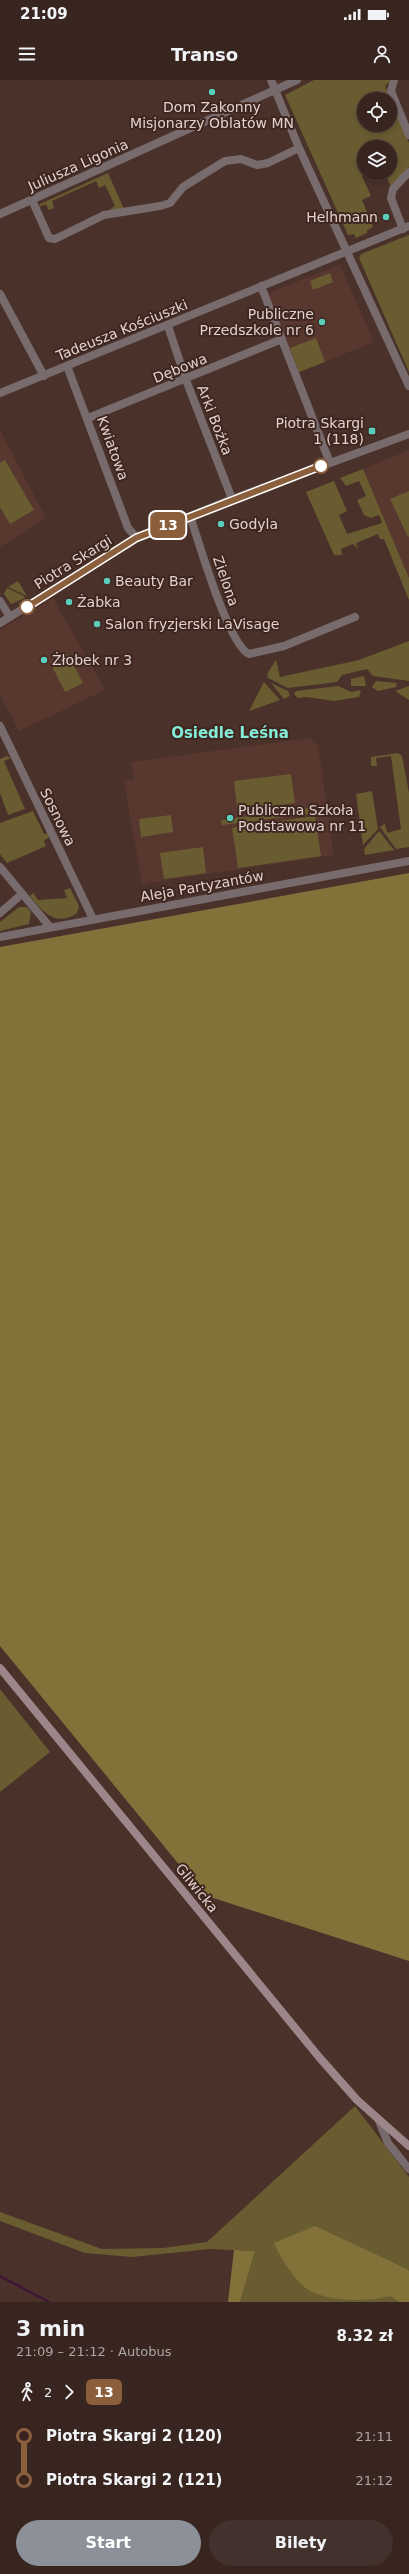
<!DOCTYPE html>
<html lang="pl">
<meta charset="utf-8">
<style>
:root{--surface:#382520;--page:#43312d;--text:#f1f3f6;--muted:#aba5a5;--line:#52423e;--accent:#8c9099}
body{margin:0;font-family:"DejaVu Sans",sans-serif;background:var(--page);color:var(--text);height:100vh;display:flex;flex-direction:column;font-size:15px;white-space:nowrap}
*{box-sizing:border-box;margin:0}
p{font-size:13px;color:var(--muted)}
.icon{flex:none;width:22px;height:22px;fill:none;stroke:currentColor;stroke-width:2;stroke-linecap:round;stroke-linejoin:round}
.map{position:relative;height:2222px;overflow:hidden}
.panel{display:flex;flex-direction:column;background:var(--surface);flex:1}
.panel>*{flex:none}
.badge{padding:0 8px;border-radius:6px;font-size:14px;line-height:26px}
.buttons{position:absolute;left:357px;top:12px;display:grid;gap:8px}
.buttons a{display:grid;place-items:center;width:40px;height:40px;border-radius:50%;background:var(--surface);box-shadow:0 2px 6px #0003,0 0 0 1px var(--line);font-size:20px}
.map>.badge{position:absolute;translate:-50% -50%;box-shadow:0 0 0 2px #fff}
.legs{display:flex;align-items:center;gap:6px;height:44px;padding:0 16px;font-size:13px}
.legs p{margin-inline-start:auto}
.summary{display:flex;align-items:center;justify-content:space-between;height:68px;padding:0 16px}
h1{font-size:22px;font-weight:700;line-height:30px}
.primary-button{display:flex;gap:8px;margin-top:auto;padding:8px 16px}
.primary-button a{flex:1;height:46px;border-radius:24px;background:var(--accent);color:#fff;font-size:16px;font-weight:700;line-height:46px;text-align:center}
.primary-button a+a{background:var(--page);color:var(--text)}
ul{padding:0 16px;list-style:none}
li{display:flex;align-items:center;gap:14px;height:44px;font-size:15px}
li i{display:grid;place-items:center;width:6px;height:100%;margin:0 5px;background:currentColor}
li i::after{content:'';width:10px;height:10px;margin:-5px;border:3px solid;border-radius:50%;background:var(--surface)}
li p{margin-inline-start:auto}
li:first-child i{background:linear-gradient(#0000 50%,currentColor 0)}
li:last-child i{background:linear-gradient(currentColor 50%,#0000 0)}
.status{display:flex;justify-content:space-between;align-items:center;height:28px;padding:0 20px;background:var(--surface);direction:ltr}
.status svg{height:11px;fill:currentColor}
header{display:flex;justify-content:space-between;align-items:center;height:52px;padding:0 16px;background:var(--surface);font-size:18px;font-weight:700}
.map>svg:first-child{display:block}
.built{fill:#58372f}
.green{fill:#695c30;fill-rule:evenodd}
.forest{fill:#82723a}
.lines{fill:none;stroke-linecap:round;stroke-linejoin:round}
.stream{stroke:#3e1636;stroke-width:2.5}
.minor{stroke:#786b6d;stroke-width:8}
.secondary{stroke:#9c868a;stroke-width:8}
.line-1-casing{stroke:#fff;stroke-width:9}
.line-1{stroke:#8b5e3c;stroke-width:6}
.poi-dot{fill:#5bcebb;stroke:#3f2720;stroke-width:1.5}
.stop-1-dot{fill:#fff;stroke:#8b5e3c;stroke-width:2}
.labels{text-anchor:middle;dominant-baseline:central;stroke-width:4;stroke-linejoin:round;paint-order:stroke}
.poi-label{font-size:14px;fill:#e1d1cc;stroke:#3f2720;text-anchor:start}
.street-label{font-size:14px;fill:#e1d1cc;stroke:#3f2720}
.neighbourhood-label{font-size:15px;font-weight:bold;fill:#85ebd9;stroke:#3f2720}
</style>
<div class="status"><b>21:09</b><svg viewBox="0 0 49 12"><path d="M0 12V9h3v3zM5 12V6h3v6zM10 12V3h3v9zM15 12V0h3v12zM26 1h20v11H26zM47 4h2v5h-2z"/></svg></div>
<header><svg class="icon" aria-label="menu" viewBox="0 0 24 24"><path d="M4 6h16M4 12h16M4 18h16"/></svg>Transo<svg class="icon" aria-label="person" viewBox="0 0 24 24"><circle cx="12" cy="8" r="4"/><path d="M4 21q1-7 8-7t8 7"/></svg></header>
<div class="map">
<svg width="409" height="2222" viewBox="0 0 409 2222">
<rect width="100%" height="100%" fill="#4a312a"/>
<path class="built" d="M340 185 374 262 299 292 268 213Z
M0 350 46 438 0 467Z
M409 370V498L363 389Z
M53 518 105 610 19 651 0 615V550Z
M309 658 318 665 334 775 142 804 124 701 134 699 131 682Z"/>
<path class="green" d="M314 0H391L385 6 409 63V87L391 107 385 93H390V67H364V93H368L362 96 371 116 362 120 373 147 367 150V153L356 158 354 154 348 155 285 15ZM364 19H390V45H364Z
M108 93 124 129 109 130 115 126 105 105 99 108 96 101 52 121 54 128 49 130 46 124 39 127 40 124Z
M409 155V292L359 178 361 174Z
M330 193 333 202 313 210 310 201Z
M316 258 325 282 299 292 290 268Z
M5 380 34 430 10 444 0 427V383Z
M363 389 409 498V520L384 459H380L378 454 356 463 358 469 353 464 341 469 342 475H334L306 412 334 401 347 431 339 435 347 454 382 443 379 435 371 438 364 435 357 420 366 416 359 401 346 406 340 398Z
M409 411V456L408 457 390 419Z
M18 501 27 516 8 507Z
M7 508 24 516 25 518 11 524 4 514Z
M409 561V601L373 596 367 589 342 595 337 602 288 608 268 598 267 594 276 580 280 597 359 580Z
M68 574 83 603 65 612 50 582Z
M364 596 366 606H351V599Z
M376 601 397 603 396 607 378 611 372 607Z
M264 602 280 620 249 631Z
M271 603 288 611 290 616 284 619Z
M338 606 351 612 361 610 359 617 334 621 307 617 298 618 294 614 296 611Z
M409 606V620L395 611Z
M398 673 402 676 409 713V767L396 769 380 747 385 744 387 753 401 749 391 676 376 678 377 686H371V677Z
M7 676 11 678 4 681 25 729 8 735 0 713V679Z
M291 694 295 723 237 730 234 701Z
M372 711 378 749 363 765 356 714Z
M315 727 316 733 222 745 221 740Z
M33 731 44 754 47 753 49 757 44 761 46 766 7 783 0 774V743Z
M171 735 173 752 141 757 139 739Z
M315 736 321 776 238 788 232 748Z
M379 751 394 770 365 775 364 769Z
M203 767 206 793 164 799 160 773Z
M70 808 79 826 77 833C56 848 42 831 30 816L33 813 38 820 67 818 64 810Z
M19 827H27L31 832 29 844 0 851V842Z
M0 1609 50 1672 0 1712Z
M355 2026 409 2097V2222H240L255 2171 210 2169 132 2177 85 2173 0 2141V2132L102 2169 163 2168 207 2162Z"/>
<path class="forest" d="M409 793V1881L204 1815 0 1566V867Z
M315 2146 407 2189 409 2191V2222H400L390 2216C367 2222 333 2222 310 2211 296 2203 280 2177 274 2163Z
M234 2170 255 2171 240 2222H228Z"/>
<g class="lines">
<path class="stream" d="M0 2196 49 2222"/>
<path class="minor" d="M271 0 299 68 409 306
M394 0 391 11 409 55
M32 120 49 158 55 159 104 135 160 126 170 123 183 107 225 81 241 79 257 85 268 83 299 68
M0 134 297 0
M403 149 391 118 393 109 409 92
M261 206 330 383
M0 214 44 296
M168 246 186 300 232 419
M67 286 128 448 137 458
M0 313 409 146
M88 338 282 259
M190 436C199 462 228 564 249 574L284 566 355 537
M0 521 10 537
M0 543 137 458 232 419 409 354
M0 646 93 839
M0 787 50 847
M0 833 22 814
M0 857 409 781
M379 2041 388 2063 409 2089"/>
<path class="secondary" d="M0 1588 319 1977 357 2020 409 2066"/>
</g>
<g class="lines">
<defs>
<path id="line-1" d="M27 527 136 458 321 386"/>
</defs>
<use href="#line-1" class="line-1-casing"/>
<use href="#line-1" class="line-1"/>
</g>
<g class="poi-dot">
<circle cx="212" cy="12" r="4"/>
<circle cx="386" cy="137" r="4"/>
<circle cx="322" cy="242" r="4"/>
<rect x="368" y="347" width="8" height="8" rx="2"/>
<circle cx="221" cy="444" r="4"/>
<circle cx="107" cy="501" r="4"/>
<circle cx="69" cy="522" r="4"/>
<circle cx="97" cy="544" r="4"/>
<circle cx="44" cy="580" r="4"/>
<circle cx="230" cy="738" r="4"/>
</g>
<g class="stop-1-dot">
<circle cx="321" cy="386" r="7"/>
<circle cx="27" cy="527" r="7"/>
</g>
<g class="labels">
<g class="poi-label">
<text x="212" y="27" text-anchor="middle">Dom Zakonny<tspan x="212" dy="16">Misjonarzy Oblatów MN</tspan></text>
<text x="378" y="137" text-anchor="end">Helhmann</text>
<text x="314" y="234" text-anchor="end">Publiczne<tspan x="314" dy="16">Przedszkole nr 6</tspan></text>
<text x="364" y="343" text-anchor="end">Piotra Skargi<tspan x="364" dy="16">1 (118)</tspan></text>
<text x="229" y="444">Godyla</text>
<text x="115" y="501">Beauty Bar</text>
<text x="77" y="522">Żabka</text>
<text x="105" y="544">Salon fryzjerski LaVisage</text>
<text x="52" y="580">Żłobek nr 3</text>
<text x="238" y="730">Publiczna Szkoła<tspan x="238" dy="16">Podstawowa nr 11</tspan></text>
</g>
<g class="street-label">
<text transform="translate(78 85) rotate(-24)">Juliusza Ligonia</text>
<text transform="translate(122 250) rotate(-22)">Tadeusza Kościuszki</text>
<text transform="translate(180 288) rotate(-22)">Dębowa</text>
<text transform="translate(215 340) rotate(69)">Arki Bożka</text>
<text transform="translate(113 368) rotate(70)">Kwiatowa</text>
<text transform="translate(73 482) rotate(-32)">Piotra Skargi</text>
<text transform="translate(226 501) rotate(71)">Zielona</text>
<text transform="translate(58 737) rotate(64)">Sosnowa</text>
<text transform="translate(202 806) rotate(-10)">Aleja Partyzantów</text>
<text transform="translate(197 1808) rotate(51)">Gliwicka</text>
</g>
<g class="neighbourhood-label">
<text x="230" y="653">Osiedle Leśna</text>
</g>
</g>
</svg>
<div class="buttons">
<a><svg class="icon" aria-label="locate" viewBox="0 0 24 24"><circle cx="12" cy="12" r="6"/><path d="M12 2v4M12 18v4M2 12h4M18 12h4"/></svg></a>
<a><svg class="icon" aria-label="layers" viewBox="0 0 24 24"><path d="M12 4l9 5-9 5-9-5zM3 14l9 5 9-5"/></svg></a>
</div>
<b class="badge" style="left:168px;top:445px;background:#8b5e3c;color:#fff">13</b>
</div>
<section class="panel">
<div class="summary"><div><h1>3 min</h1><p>21:09 – 21:12 · Autobus</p></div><b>8.32 zł</b></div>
<div class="legs"><svg class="icon" aria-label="walk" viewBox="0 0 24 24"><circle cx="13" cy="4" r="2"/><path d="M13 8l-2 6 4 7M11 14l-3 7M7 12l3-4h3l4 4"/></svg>2<svg class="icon" aria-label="forward" viewBox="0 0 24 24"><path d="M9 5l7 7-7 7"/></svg><b class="badge" style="background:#8b5e3c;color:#fff">13</b></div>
<ul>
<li><i style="color:#8b5e3c"></i><b>Piotra Skargi 2 (120)</b><p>21:11</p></li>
<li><i style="color:#8b5e3c"></i><b>Piotra Skargi 2 (121)</b><p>21:12</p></li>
</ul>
<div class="primary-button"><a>Start</a><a>Bilety</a></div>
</section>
